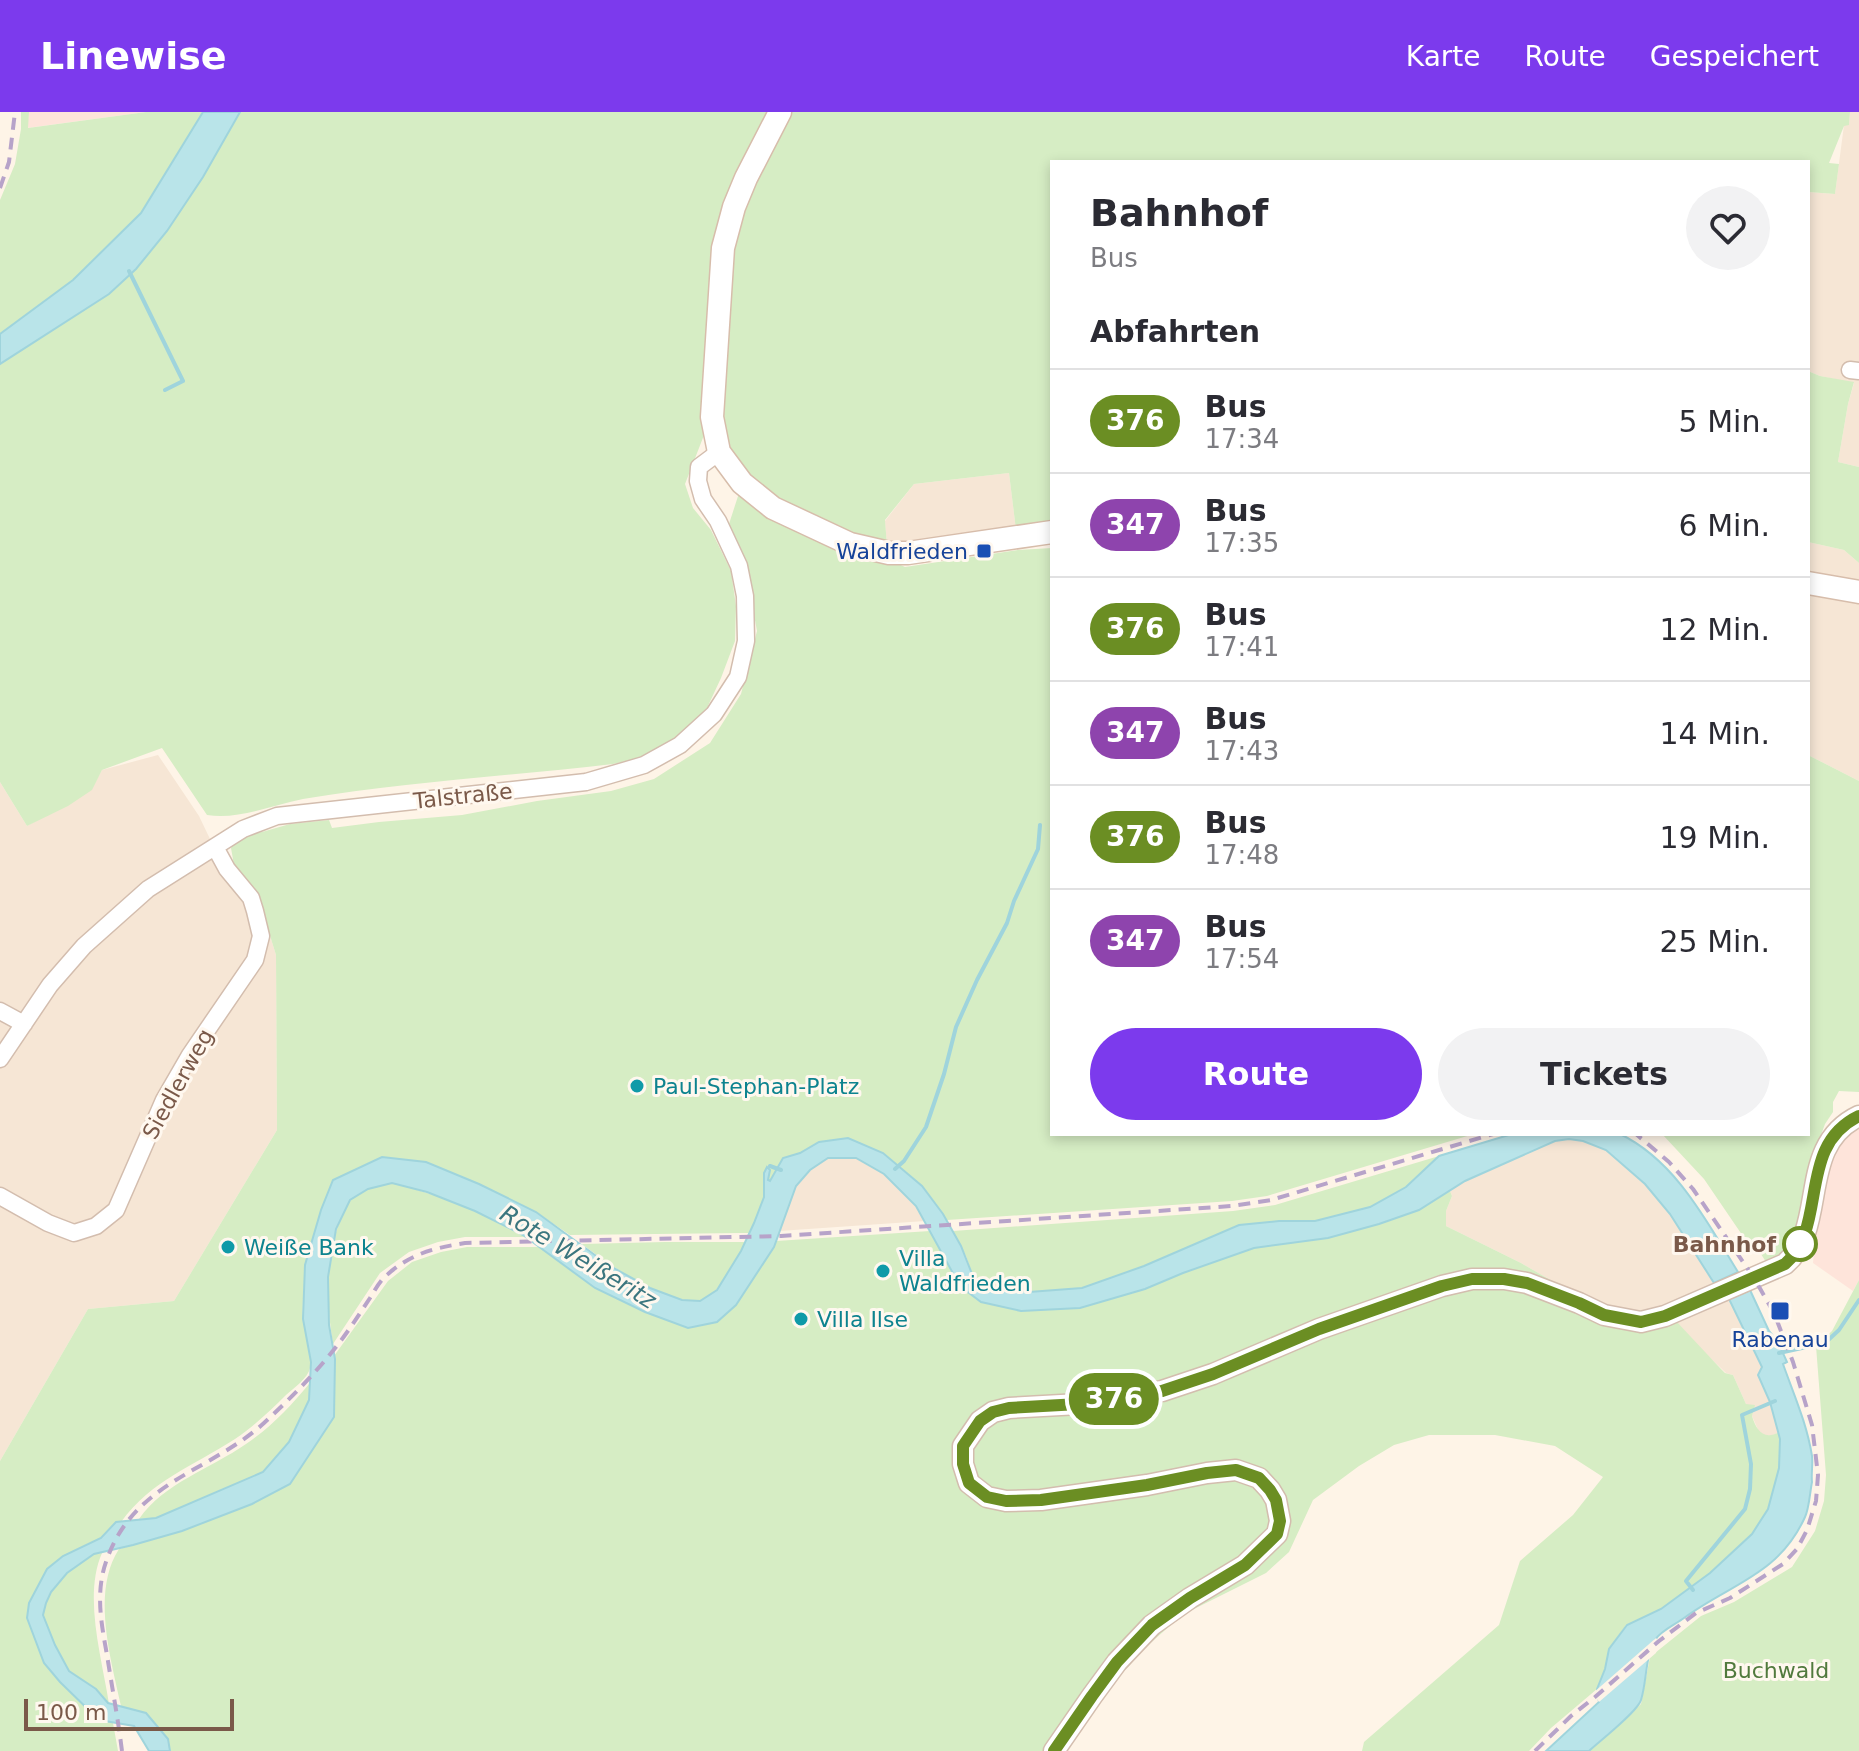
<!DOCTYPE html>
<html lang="de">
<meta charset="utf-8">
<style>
:root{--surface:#fff;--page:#f2f2f3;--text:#2b2b33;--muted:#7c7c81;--line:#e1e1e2;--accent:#7c3aed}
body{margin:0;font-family:"DejaVu Sans",sans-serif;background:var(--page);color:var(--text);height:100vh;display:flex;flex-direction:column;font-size:30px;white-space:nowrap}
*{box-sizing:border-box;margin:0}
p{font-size:26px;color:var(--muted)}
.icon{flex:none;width:44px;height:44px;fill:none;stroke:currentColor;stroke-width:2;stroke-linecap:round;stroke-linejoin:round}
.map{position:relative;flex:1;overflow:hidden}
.details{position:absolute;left:1050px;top:48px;width:760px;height:976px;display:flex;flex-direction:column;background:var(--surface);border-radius:0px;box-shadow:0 4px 12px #0003}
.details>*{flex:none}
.badge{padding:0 16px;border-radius:26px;font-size:28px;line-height:52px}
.scale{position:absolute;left:24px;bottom:20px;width:210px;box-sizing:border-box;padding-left:8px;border:4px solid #7a5949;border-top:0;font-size:22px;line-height:28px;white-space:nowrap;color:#7a5949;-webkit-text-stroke:6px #fff8ef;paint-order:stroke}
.map>.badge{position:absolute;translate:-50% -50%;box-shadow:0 0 0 4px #fff}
h2{padding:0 40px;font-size:30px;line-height:72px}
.round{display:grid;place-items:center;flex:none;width:84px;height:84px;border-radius:42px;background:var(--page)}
.summary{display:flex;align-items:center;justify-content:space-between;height:136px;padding:0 40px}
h1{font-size:38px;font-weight:700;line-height:60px}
.action{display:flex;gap:16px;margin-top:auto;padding:16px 40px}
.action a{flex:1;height:92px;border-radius:48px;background:var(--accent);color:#fff;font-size:32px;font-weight:700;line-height:92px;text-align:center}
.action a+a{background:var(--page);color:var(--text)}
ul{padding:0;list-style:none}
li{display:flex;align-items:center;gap:24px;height:104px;padding:0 40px;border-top:2px solid var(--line)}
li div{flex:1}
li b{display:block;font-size:30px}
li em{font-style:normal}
li .badge{min-width:88px;font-weight:700;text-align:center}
header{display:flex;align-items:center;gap:48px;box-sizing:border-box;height:112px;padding:0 40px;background:var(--accent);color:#fff}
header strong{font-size:38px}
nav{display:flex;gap:44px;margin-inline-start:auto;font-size:28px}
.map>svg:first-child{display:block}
.residential{fill:#f6e6d5}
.commercial{fill:#fee4da}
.green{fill:#d6edc4}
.water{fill:#b9e4e9;stroke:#9fd4dc;stroke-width:2}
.pier{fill:#fef4e7}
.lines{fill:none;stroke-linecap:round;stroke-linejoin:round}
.stream{stroke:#9fd4dc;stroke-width:4}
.minor-casing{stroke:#d3bdae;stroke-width:19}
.tertiary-casing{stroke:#d3bdae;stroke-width:23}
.secondary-casing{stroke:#d7bdab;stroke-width:25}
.minor{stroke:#fff;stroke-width:16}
.tertiary{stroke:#fff;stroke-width:20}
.secondary{stroke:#fff;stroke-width:22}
.rail{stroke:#b7a3c9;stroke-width:4;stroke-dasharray:12 8;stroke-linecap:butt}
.line-casing{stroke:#fff;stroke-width:18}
.line{stroke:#6b8e23;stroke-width:12}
.transit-dot{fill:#1a4fb4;stroke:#fff8ef;stroke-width:3}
.culture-dot{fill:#0f9aa8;stroke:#fff8ef;stroke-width:3}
.stop-dot{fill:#fff;stroke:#6b8e23;stroke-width:4}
.labels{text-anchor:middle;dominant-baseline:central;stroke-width:6;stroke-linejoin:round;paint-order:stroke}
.transit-label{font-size:22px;fill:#164399;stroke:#fff8ef;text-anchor:end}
.street-label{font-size:22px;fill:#7a5949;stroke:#fff8ef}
.culture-label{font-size:22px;fill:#0d838f;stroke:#fff8ef;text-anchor:start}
.stop-label{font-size:22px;font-weight:bold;fill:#7a5949;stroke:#fff8ef;text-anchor:end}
.park-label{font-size:22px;fill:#517a3d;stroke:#fff8ef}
.water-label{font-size:24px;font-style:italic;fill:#3b767f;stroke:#fff8ef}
</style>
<header>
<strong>Linewise</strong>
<nav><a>Karte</a><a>Route</a><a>Gespeichert</a></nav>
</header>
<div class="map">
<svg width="1859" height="1639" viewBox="0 0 1859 1639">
<rect width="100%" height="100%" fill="#fef4e7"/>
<path class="residential" d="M1850 0H1859V355L1838 350 1848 292 1854 271 1820 264 1808 259V80L1835 82 1844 13H1849Z
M1009 361 1016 418 887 434 885 409 914 372Z
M1808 430 1844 438 1859 451V669L1808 643Z
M158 643 199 704 210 727 234 753 258 785 276 843 277 1018 174 1189 88 1197 0 1349V670L27 714 91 678 102 658Z
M1569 1026 1583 1029 1606 1038 1645 1072 1670 1102 1714 1171 1729 1187 1734 1196 1763 1256 1758 1263 1770 1290 1779 1320 1772 1324 1763 1323 1759 1320 1752 1304 1753 1298 1746 1292 1733 1263 1726 1261 1700 1236 1639 1219 1521 1151 1446 1114V1099L1452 1084 1450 1079 1465 1069 1555 1029Z
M828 1046H856L884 1062 916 1094 925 1109 779 1119 795 1074 810 1058Z"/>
<path class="commercial" d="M29 0H146L27 16Z
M1859 1012V1168L1853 1179 1813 1151 1819 1085 1833 1036Z"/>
<path class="green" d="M21 0H29L28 16 146 0H203L141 101 73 168 0 222V88L15 52 21 17Z
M240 0H772L745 53 706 318 685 372 693 396 711 418 731 459 736 494 735 529 721 566 707 596 687 616 666 633 639 646 613 652C510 664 405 670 303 687 272 693 239 708 207 703L162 636 102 658 92 678 68 694 27 714 0 670V252L109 182 136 157 167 119 203 65Z
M786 0H1850L1849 13 1844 14 1829 51 1839 52 1835 82 1808 80V50H1052V413L1016 418 1009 361 914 372 885 408 887 434 874 432 782 393 743 364 721 320 730 132Z
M1808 259 1820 264 1854 270 1848 292 1838 350 1859 355V451L1844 438 1808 430Z
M740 378 905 455 1018 438 1052 436V1022H1474L1267 1084 1232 1089 947 1108 922 1074 883 1041 848 1026 819 1030 800 1041 783 1046 770 1069 768 1068 770 1058C764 1067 765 1072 764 1083 762 1095 755 1109 750 1121H742L570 1123 536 1100 479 1072 426 1050 321 1098C311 1134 301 1168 303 1207 304 1220 314 1243 310 1256 308 1266 294 1276 286 1283 270 1299 254 1314 235 1327 192 1355 153 1367 121 1410H116L101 1426 63 1444 47 1457 29 1491 44 1551 60 1570 99 1608 113 1611 118 1639H0V1349L88 1197 174 1189 277 1018 276 843 258 785 234 753 231 736 237 727 247 722 262 720 290 712 329 708 332 716 379 710 462 703 537 689 611 679 654 667 710 631 741 582 757 519 744 449 729 412Z
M1808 643 1859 669V980L1839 979 1833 990V1000L1825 1012 1810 1053 1802 1118 1777 1146 1766 1150 1756 1134 1751 1136 1704 1067 1662 1022H1808Z
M1439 1044 1406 1075 1370 1095 1315 1109H1279L1239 1113 1144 1154 1082 1176 1029 1180 986 1174 974 1167 966 1144 953 1119 1233 1099 1275 1093Z
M392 1071C438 1083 486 1099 526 1125H465L438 1130 409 1140 380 1161 333 1232C326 1190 324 1141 343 1103 345 1098 347 1091 352 1087 363 1077 378 1074 392 1071Z
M1450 1079 1452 1084 1446 1099V1114L1521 1151 1639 1219 1676 1209 1721 1257 1725 1261 1733 1263 1746 1292 1755 1293 1752 1304C1756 1317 1763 1329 1779 1320L1780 1327 1779 1356 1768 1397 1752 1422 1710 1461 1661 1497 1626 1513 1609 1537 1605 1557 1597 1577 1551 1616 1529 1639H1362L1364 1630 1499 1513 1520 1449 1573 1403 1603 1365 1555 1334 1495 1323H1429L1394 1333 1359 1354 1313 1388 1289 1440 1266 1461 1182 1503 1146 1535 1107 1578 1067 1639H170L168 1627 146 1601 121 1594C111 1547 91 1480 119 1437L182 1419 252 1392 290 1372 334 1305V1244L388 1169 412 1150 441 1140 467 1135H539L595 1176 645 1200 688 1216 736 1193 774 1135 776 1129 930 1119 960 1174 1021 1199 1080 1196 1145 1177 1183 1161 1254 1136 1289 1131 1419 1098Z
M665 1130H745C737 1147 719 1184 700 1189 670 1196 605 1150 582 1132Z
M1859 1168V1639H1589L1641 1592 1650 1545 1701 1504 1734 1490 1792 1455 1815 1419 1824 1389 1826 1363 1816 1234 1832 1219Z
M309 1272V1289L289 1330 263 1360 156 1406 139 1407C164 1371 210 1357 246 1332 270 1316 291 1294 309 1272Z
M102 1441C83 1484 102 1546 109 1592L96 1577 69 1559 55 1533 43 1503 46 1491 51 1480 67 1461 94 1442Z"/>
<path class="water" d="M203 0H240L203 65 167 119 136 157 109 182 0 252V222L73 168 141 101Z
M1512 1022H1620C1676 1049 1707 1110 1738 1160L1714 1171 1670 1102 1645 1072 1606 1038 1583 1029 1569 1027 1555 1029 1465 1069 1419 1098 1379 1112 1328 1126 1254 1136 1183 1161 1145 1177 1080 1196 1021 1199 981 1190 960 1174 916 1094 884 1062 856 1046H828L810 1058 796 1074 774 1135 736 1193 717 1210 688 1216 645 1200 595 1176 523 1123 475 1099 427 1080 392 1071 368 1077 350 1088 336 1117 328 1165 329 1213 335 1247 334 1305 290 1372 252 1392 182 1419 133 1433 94 1442 67 1461 51 1480 46 1491 43 1503 55 1533 69 1559 96 1577 108 1591 146 1601 168 1627 170 1639H149L134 1614 99 1608 60 1570 44 1551 27 1506 29 1491 47 1457 63 1444 101 1426 116 1410 156 1406 263 1360 289 1330 309 1288 311 1250 303 1207 305 1153 321 1098 333 1068 382 1045 426 1050 479 1072 536 1100 610 1154 650 1176 682 1188 700 1189 717 1178 741 1139 754 1111 764 1085V1061L767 1055 770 1058 768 1068 770 1069 783 1046 800 1041 819 1030 848 1026 883 1041 922 1074 943 1102 961 1134 974 1167 986 1174 1029 1180 1082 1176 1144 1154 1239 1113 1279 1109H1315L1370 1095 1406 1075 1439 1044Z
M1750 1178 1769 1219 1778 1230 1787 1250 1783 1252C1794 1283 1807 1312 1812 1344 1813 1353 1811 1362 1812 1370 1810 1380 1809 1397 1805 1405 1779 1463 1730 1472 1684 1506 1676 1512 1660 1519 1655 1528 1645 1545 1647 1569 1641 1588 1638 1599 1600 1629 1589 1639H1546L1599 1590 1597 1577 1605 1557 1609 1537 1627 1513 1661 1497 1710 1461 1752 1422 1768 1397 1779 1356 1780 1327 1770 1290 1758 1263 1762 1255 1729 1187Z"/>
<path class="pier" d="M1656 1526 1659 1530 1656 1541 1599 1590 1593 1581Z"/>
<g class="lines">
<path class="stream" d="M129 159 183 269 165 278
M770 1054 781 1058
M895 1057 904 1049 926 1015 944 962 956 915 977 868 1007 811 1014 789 1038 737 1040 713
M1779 1241 1825 1231 1839 1218 1859 1188
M1693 1478 1686 1469 1745 1397 1750 1377 1751 1352 1742 1303 1775 1289"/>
<defs>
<path id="minor" d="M1850 258 1859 259
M0 899 24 912
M0 947 50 873 84 834 148 777 243 717 277 704 586 670 644 653 680 633 714 602 738 565 746 529 745 484 739 454 718 409 703 387 698 369 699 355 719 340
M0 1084 48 1111 74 1121 96 1114 116 1098 164 988 190 943 255 848 261 824 255 799 251 786 227 757 215 735"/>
<path id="tertiary" d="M1054 1639 1092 1584 1117 1550 1152 1513 1190 1486 1245 1453 1277 1422 1280 1409 1276 1388 1270 1378 1259 1366 1236 1358 1207 1361 1147 1373 1041 1388 1006 1389 987 1385 969 1371 963 1352V1334L980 1309 993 1300 1009 1296 1079 1292 1162 1279 1213 1262 1319 1217 1442 1174 1472 1167H1504L1527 1171 1579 1191 1604 1203 1641 1210 1665 1204 1785 1152C1829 1114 1796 1034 1859 1004"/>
<path id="secondary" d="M780 0 746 66 734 95 723 136 712 305 719 340 742 371 773 396 850 432 889 441H908L1052 420
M1808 471 1859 480"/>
</defs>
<use href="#minor" class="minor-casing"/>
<use href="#tertiary" class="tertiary-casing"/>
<use href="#secondary" class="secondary-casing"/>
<use href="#minor" class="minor"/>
<use href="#tertiary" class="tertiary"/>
<use href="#secondary" class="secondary"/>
<path class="rail" d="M0 76 9 50 15 0
M122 1639C118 1607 112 1575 107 1543 101 1510 95 1479 107 1447 135 1369 210 1360 264 1311 291 1286 317 1260 339 1231 350 1217 360 1201 370 1186 375 1178 380 1168 388 1162 412 1141 435 1136 465 1131L781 1124 1232 1094 1271 1088 1493 1022
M1535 1639 1571 1604 1595 1585 1659 1529 1696 1501 1730 1486 1783 1452 1797 1437 1807 1418 1816 1389 1818 1363 1812 1313 1793 1250 1774 1201 1754 1166 1693 1077 1669 1050 1636 1022"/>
</g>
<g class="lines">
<defs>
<path id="line" d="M1054 1639 1092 1584 1117 1550 1152 1513 1190 1486 1245 1453 1277 1422 1280 1409 1276 1388 1270 1378 1259 1366 1236 1358 1207 1361 1147 1373 1041 1388 1006 1389 987 1385 969 1371 963 1352V1334L980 1309 993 1300 1009 1296 1079 1292 1162 1279 1213 1262 1319 1217 1442 1174 1472 1167H1504L1527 1171 1579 1191 1604 1203 1641 1210 1665 1204 1785 1152C1829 1114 1796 1034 1859 1004"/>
</defs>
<use href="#line" class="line-casing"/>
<use href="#line" class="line"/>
</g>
<g class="transit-dot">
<rect x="976" y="431" width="16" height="16" rx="4"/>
<rect x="1770" y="1189" width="20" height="20" rx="4"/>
</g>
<g class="culture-dot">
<circle cx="637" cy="974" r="8"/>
<circle cx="228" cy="1135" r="8"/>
<circle cx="883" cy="1159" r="8"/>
<circle cx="801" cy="1207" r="8"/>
</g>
<circle class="stop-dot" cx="1800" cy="1132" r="16"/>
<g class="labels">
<g class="transit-label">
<text x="968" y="439">Waldfrieden</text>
<text x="1780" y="1227" text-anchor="middle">Rabenau</text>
</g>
<g class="street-label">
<text transform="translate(463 684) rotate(-6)">Talstraße</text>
<text transform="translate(178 972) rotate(-61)">Siedlerweg</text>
</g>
<g class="culture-label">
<text x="653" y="974">Paul-Stephan-Platz</text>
<text x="244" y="1135">Weiße Bank</text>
<text x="899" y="1146">Villa<tspan x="899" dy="25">Waldfrieden</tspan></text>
<text x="817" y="1207">Villa Ilse</text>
</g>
<g class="stop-label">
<text x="1776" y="1132">Bahnhof</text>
</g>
<g class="park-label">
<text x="1776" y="1558">Buchwald</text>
</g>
<g class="water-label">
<text transform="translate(578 1145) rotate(31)">Rote Weißeritz</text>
</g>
</g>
</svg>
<div class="scale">100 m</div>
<b class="badge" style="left:1114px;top:1287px;background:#6b8e23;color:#fff">376</b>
<section class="details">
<div class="summary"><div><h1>Bahnhof</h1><p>Bus</p></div><a class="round"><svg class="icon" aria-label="heart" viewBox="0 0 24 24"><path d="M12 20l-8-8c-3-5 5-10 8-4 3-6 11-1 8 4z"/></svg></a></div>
<h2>Abfahrten</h2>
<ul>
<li><span class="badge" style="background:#6b8e23;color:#fff">376</span><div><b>Bus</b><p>17:34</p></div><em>5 Min.</em></li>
<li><span class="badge" style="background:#8e44ad;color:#fff">347</span><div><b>Bus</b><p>17:35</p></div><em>6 Min.</em></li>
<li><span class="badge" style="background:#6b8e23;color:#fff">376</span><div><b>Bus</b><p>17:41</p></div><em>12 Min.</em></li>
<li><span class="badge" style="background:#8e44ad;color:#fff">347</span><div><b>Bus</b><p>17:43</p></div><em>14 Min.</em></li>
<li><span class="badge" style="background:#6b8e23;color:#fff">376</span><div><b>Bus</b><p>17:48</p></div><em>19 Min.</em></li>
<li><span class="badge" style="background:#8e44ad;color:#fff">347</span><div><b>Bus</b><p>17:54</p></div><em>25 Min.</em></li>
</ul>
<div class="action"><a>Route</a><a>Tickets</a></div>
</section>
</div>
